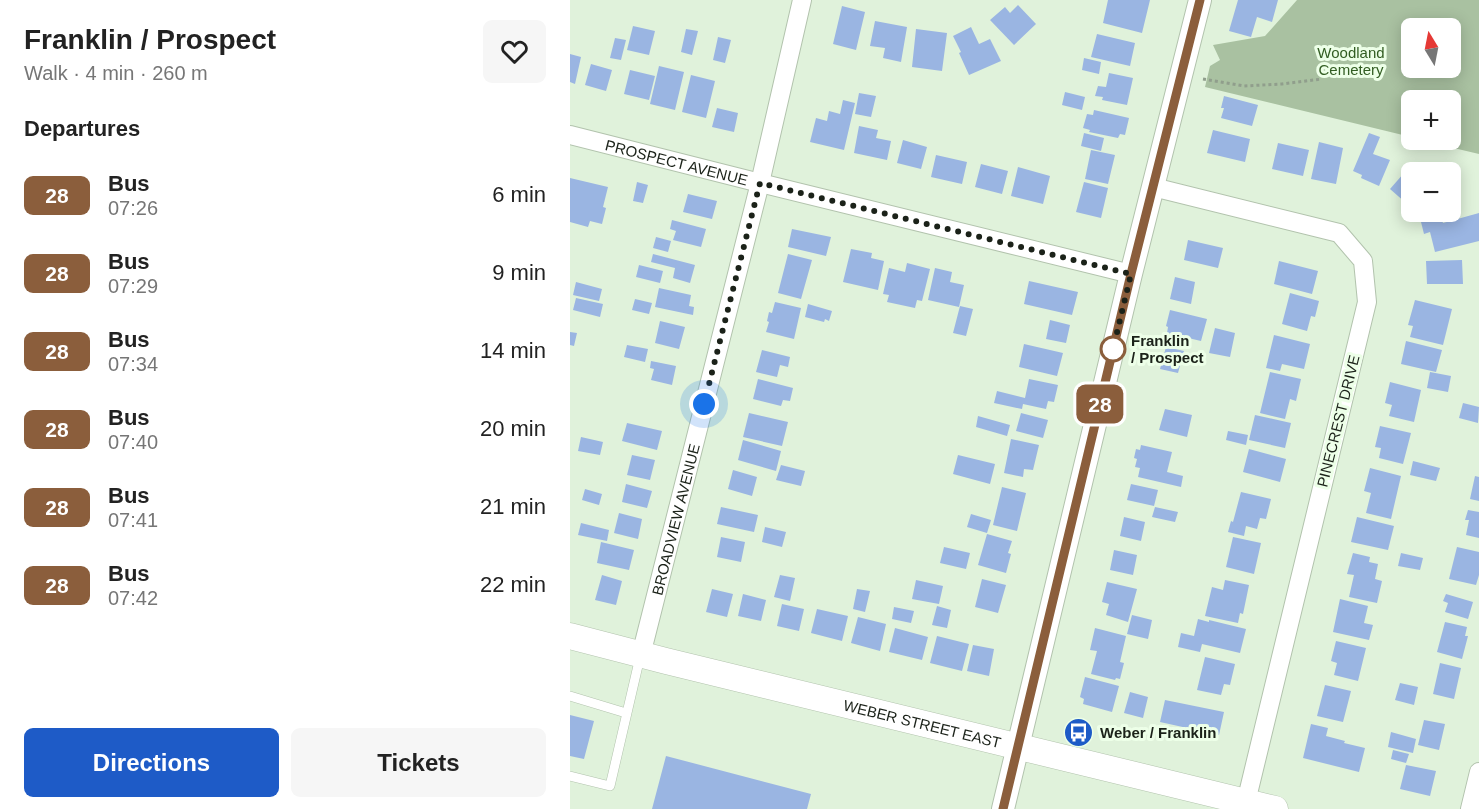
<!DOCTYPE html>
<meta charset="utf-8">
<style>
:root{--surface:#fff;--page:#f6f6f6;--text:#222;--muted:#767676;--accent:#1e5bc7}
body{margin:0;font-family:Helvetica,sans-serif;background:var(--page);color:var(--text);height:100vh;display:flex;flex-direction:column;font-size:22px;white-space:nowrap}
*{box-sizing:border-box;margin:0}
p{font-size:20px;color:var(--muted)}
.icon{flex:none;width:33px;height:33px;fill:none;stroke:currentColor;stroke-width:2;stroke-linecap:round;stroke-linejoin:round}
.map{position:relative;flex:1;overflow:hidden}
.panel{display:flex;flex-direction:column;background:var(--surface);width:570px}
.panel>*{flex:none}
.badge{padding:0 12px;border-radius:9px;font-size:21px;line-height:39px}
.needle{width:39px;rotate:350deg}
.fabs{position:absolute;left:831px;top:18px;display:grid;gap:12px}
.fabs a{display:grid;place-items:center;width:60px;height:60px;border-radius:9px;background:var(--surface);box-shadow:0 3px 15px #0003;font-size:30px}
.you{position:absolute;width:30px;height:30px;margin:-15px;border:4px solid #fff;border-radius:50%;background:#1a73e8;box-shadow:0 0 0 9px #1a73e833}
.map>.badge{position:absolute;translate:-50% -50%;box-shadow:0 0 0 3px #fff}
h2{padding:0 24px;font-size:22px;line-height:54px}
.round{display:grid;place-items:center;flex:none;width:63px;height:63px;border-radius:9px;background:var(--page)}
.head{display:flex;align-items:center;justify-content:space-between;height:102px;padding:0 24px}
h1{font-size:28px;font-weight:700;line-height:45px}
.cta{display:flex;gap:12px;margin-top:auto;padding:12px 24px}
.cta a{flex:1;height:69px;border-radius:9px;background:var(--accent);color:#fff;font-size:24px;font-weight:700;line-height:69px;text-align:center}
.cta a+a{background:var(--page);color:var(--text)}
ul{padding:0;list-style:none}
li{display:flex;align-items:center;gap:18px;height:78px;padding:0 24px}
li div{flex:1}
li b{display:block;font-size:22px}
li em{font-style:normal}
li .badge{min-width:66px;font-weight:700;text-align:center}
main{display:flex;flex:1;min-height:0}
.map>svg:first-child{display:block}
.green{fill:#a9c1a1;fill-rule:evenodd}
.building{fill:#9ab5e2}
.lines{fill:none;stroke-linecap:round;stroke-linejoin:round}
.service-casing{stroke:#b2c3ad;stroke-width:10}
.minor-casing{stroke:#b2c3ad;stroke-width:20}
.tertiary-casing{stroke:#b2c3ad;stroke-width:24}
.secondary-casing{stroke:#b2c3ad;stroke-width:27}
.path{stroke:#909e8c;stroke-width:3;stroke-dasharray:3 3;stroke-linecap:butt}
.service{stroke:#fff;stroke-width:9}
.minor{stroke:#fff;stroke-width:18}
.tertiary{stroke:#fff;stroke-width:22}
.secondary{stroke:#fff;stroke-width:26}
.line-casing{stroke:#fff;stroke-width:14}
.line{stroke:#8b5e3c;stroke-width:9}
.walk{stroke:#1b2219;stroke-width:6;stroke-dasharray:0 10.8}
.stop-dot{fill:#fff;stroke:#8b5e3c;stroke-width:3}
.labels{text-anchor:middle;dominant-baseline:central;stroke-width:6;stroke-linejoin:round;paint-order:stroke}
.park-label{font-size:15px;fill:#325d22;stroke:#edffe8}
.street-label{font-size:15px;fill:#1b2219;stroke:#edffe8}
.stop-label{font-size:15px;font-weight:bold;fill:#1b2219;stroke:#edffe8;text-anchor:start}
.poi-label{font-size:15px;font-weight:bold;fill:#1b2219;stroke:#edffe8;text-anchor:start}
</style>
<main>
<section class="panel">
<div class="head"><div><h1>Franklin / Prospect</h1><p>Walk · 4 min · 260 m</p></div><a class="round"><svg class="icon" aria-label="heart" viewBox="0 0 24 24"><path d="M12 20l-8-8c-3-5 5-10 8-4 3-6 11-1 8 4z"/></svg></a></div>
<h2>Departures</h2>
<ul>
<li><span class="badge" style="background:#8b5e3c;color:#fff">28</span><div><b>Bus</b><p>07:26</p></div><em>6 min</em></li>
<li><span class="badge" style="background:#8b5e3c;color:#fff">28</span><div><b>Bus</b><p>07:29</p></div><em>9 min</em></li>
<li><span class="badge" style="background:#8b5e3c;color:#fff">28</span><div><b>Bus</b><p>07:34</p></div><em>14 min</em></li>
<li><span class="badge" style="background:#8b5e3c;color:#fff">28</span><div><b>Bus</b><p>07:40</p></div><em>20 min</em></li>
<li><span class="badge" style="background:#8b5e3c;color:#fff">28</span><div><b>Bus</b><p>07:41</p></div><em>21 min</em></li>
<li><span class="badge" style="background:#8b5e3c;color:#fff">28</span><div><b>Bus</b><p>07:42</p></div><em>22 min</em></li>
</ul>
<div class="cta"><a>Directions</a><a>Tickets</a></div>
</section>
<div class="map">
<svg width="909" height="809" viewBox="0 0 909 809">
<rect width="100%" height="100%" fill="#e0f2db"/>
<path class="green" d="M727 0H909V154L850 140H880V100H842L841 137 635 87 640 66 650 60 643 45 695 36ZM842 28H880V68H842Z"/>
<path class="building" d="M538 0H580L572 33 533 23Z
M668 0H708L702 22 687 17 681 37 659 31Z
M448 5 466 24 444 45 420 20 435 7 440 13Z
M272 6 295 12 286 50 263 44Z
M305 21 337 27 331 62 313 58 315 48 300 46Z
M63 26 85 31 79 55 57 50Z
M401 27 409 44 420 39 431 61 399 75 389 53 391 52 383 36Z
M116 29 128 31 122 55 111 52Z
M346 29 377 33 372 71 342 67Z
M527 34 565 43 560 66 521 57Z
M148 37 161 40 155 63 143 60Z
M45 38 56 40 51 60 40 58Z
M0 54 11 57 5 84 0 82Z
M514 58 531 62 529 74 512 70Z
M21 64 42 70 36 91 15 85Z
M89 66 114 72 105 110 80 104Z
M60 70 85 76 79 100 54 94Z
M539 73 563 78 557 105 532 100 533 97 525 96 528 86 536 87Z
M121 75 145 81 136 118 112 112Z
M495 92 515 97 512 110 492 105Z
M289 93 306 96 301 117 285 114Z
M654 96 688 105 682 126 651 118 654 108H651Z
M273 100 285 103 274 150 240 142 246 118 257 121 259 111 270 114Z
M147 108 168 113 164 132 142 127Z
M524 110 559 118 555 135 550 134 548 138 519 132 520 130 513 128 517 114 523 115Z
M289 126 308 130 306 138 321 141 317 160 284 153Z
M643 130 680 139 675 162 637 153Z
M514 133 534 138 531 151 511 146Z
M799 133 810 137 803 154 820 160 809 186 791 178 792 175 783 171Z
M333 140 357 147 351 169 327 163Z
M749 142 773 148 766 184 741 179Z
M708 143 739 150 733 176 702 169Z
M521 150 545 155 538 184 515 179Z
M366 155 397 162 392 184 361 177Z
M411 164 438 171 432 194 405 187Z
M841 165 849 172H842V199L840 198 836 203 820 189Z
M448 167 480 176 473 204 441 196Z
M0 178 38 187 33 207 36 208 32 224 20 221 18 227 0 222Z
M67 182 78 185 73 203 63 201Z
M514 182 538 188 531 218 506 212Z
M118 194 147 201 142 219 113 212Z
M870 213 873 223 909 213V241L865 252 860 232 854 234 850 218Z
M102 220 136 229 131 247 103 240 106 231 100 229Z
M222 229 261 237 256 256 218 247Z
M86 237 101 241 98 252 83 248Z
M618 240 653 248 648 268 614 260Z
M281 249 302 253 301 258 314 261 308 290 273 282Z
M83 254 125 265 120 283 103 278 105 268 81 262Z
M218 254 242 260 231 299 208 293Z
M892 260 893 284H857L856 261Z
M709 261 748 271 742 294 704 284Z
M337 263 360 269 352 301 347 300 345 308 317 302 319 295 313 294 319 268 335 272Z
M69 265 93 271 90 283 66 277Z
M365 268 382 272 380 282 394 285 389 307 358 300Z
M605 277 625 282 621 304 600 299Z
M459 281 508 292 502 315 454 304Z
M6 282 32 289 29 301 3 295Z
M89 288 121 295 119 306 124 307 123 315 85 307Z
M720 293 749 301 745 317 741 316 737 331 712 324Z
M6 298 33 304 30 317 3 310Z
M65 299 82 303 79 314 62 310Z
M845 300 882 309 873 345 840 337 843 326 838 325Z
M205 302 231 308 224 339 196 332 199 322 197 321 199 312 202 313Z
M238 304 262 311 259 321 255 319 254 322 235 317Z
M390 306 403 309 396 336 383 333Z
M600 310 637 319 631 341 597 333 598 327 596 326Z
M480 320 500 325 496 343 476 339Z
M90 321 115 327 109 349 85 343Z
M645 328 665 333 660 357 639 353Z
M0 332 7 333 4 346 0 345Z
M704 335 740 344 734 369 712 364 710 371 696 368Z
M836 341 872 350 866 372 831 364Z
M454 344 493 353 487 376 449 367Z
M57 345 78 349 75 362 54 357Z
M596 347 614 351 608 373 590 369Z
M192 350 220 357 218 367 210 365 207 377 186 372Z
M81 361 106 366 102 385 81 380 84 369 80 368Z
M700 372 731 379 726 401 720 399 715 419 690 413Z
M860 372 881 376 878 392 857 388Z
M188 379 223 388 220 401 213 400 211 406 183 399Z
M459 379 488 385 484 402 478 401 476 409 453 404 452 409 424 403 427 391 455 398Z
M820 382 851 390 844 422 819 416 822 405 815 403Z
M893 403 909 407 908 423 889 418Z
M595 409 622 415 617 437 589 430Z
M179 413 218 422 212 446 173 437Z
M451 413 478 420 473 438 446 431Z
M685 415 721 423 715 448 679 440Z
M408 416 440 425 437 436 406 427Z
M57 423 92 431 87 450 52 441Z
M810 426 841 433 833 464 809 458 811 448 805 447Z
M658 431 678 435 676 445 656 440Z
M11 437 33 442 30 455 8 451Z
M441 439 469 445 463 470 454 469 453 477 434 473Z
M173 440 211 451 206 471 168 460Z
M571 445 602 452 597 472 613 476 611 487 568 477 570 468 565 467 567 459 564 458 566 449 570 450Z
M679 449 716 459 710 482 673 472Z
M62 455 85 460 80 480 57 475Z
M388 455 425 464 420 484 383 474Z
M843 461 870 468 866 481 840 475Z
M211 465 235 471 231 486 206 480Z
M800 468 831 476 821 519 796 513 801 493 794 491Z
M163 470 187 477 182 496 158 489Z
M905 476 909 477V501L900 499Z
M56 484 82 491 77 508 52 502Z
M561 484 588 490 584 506 557 500Z
M432 487 456 493 447 531 423 525Z
M15 489 32 494 29 505 12 500Z
M671 492 701 499 696 519 690 518 687 529 676 526 674 536 658 532 661 521 663 522Z
M151 507 188 515 184 532 147 524Z
M585 507 608 512 605 522 582 517Z
M898 510 909 512V538L896 535 899 520H895Z
M49 513 72 519 68 539 44 533Z
M401 514 421 520 417 533 397 527Z
M554 517 575 522 571 541 550 536Z
M787 517 824 526 818 550 781 542Z
M11 523 39 530 37 541 8 535Z
M195 527 216 532 212 547 192 542Z
M417 534 442 541 438 553 441 554 436 573 408 565Z
M151 537 175 542 171 562 147 557Z
M663 537 691 543 684 574 656 567Z
M31 542 64 550 59 570 27 563Z
M374 547 400 553 396 569 370 563Z
M887 547 909 552V575L906 585 879 579Z
M544 550 567 555 563 575 540 570Z
M783 553 800 557 799 562 808 564 805 579 812 581 807 603 779 597 784 575 777 574Z
M831 553 853 558 850 570 828 566Z
M32 575 52 581 46 605 25 600Z
M210 575 225 578 220 601 204 597Z
M412 579 436 585 428 613 405 607Z
M346 580 373 586 369 604 342 599Z
M655 580 679 585 673 614 670 613 668 623 635 616 642 587 653 590Z
M537 582 567 589 558 622 536 615 539 604 532 602Z
M142 589 163 594 157 617 136 612Z
M287 589 300 591 295 612 283 609Z
M173 594 196 600 191 621 168 616Z
M876 594 903 602 898 619 875 612 878 603 873 601Z
M770 599 798 606 794 623 803 625 799 640 763 632Z
M212 604 234 609 229 631 207 626Z
M367 606 381 610 377 628 362 625Z
M324 607 344 611 341 623 322 619Z
M247 609 278 616 272 641 241 633Z
M562 615 582 620 578 639 557 634Z
M288 617 316 624 310 651 281 643Z
M628 619 639 622V620L676 629 670 653 632 644 630 652 608 647 611 633 624 636Z
M875 622 897 627 895 636H898L892 659 867 652Z
M325 628 358 637 352 660 319 652Z
M525 628 556 636 550 662 554 663 550 679 546 678 545 680 521 674 527 651 520 650Z
M367 636 399 644 392 671 360 663Z
M766 641 796 648 788 681 764 675 767 663 761 661Z
M403 645 424 649 419 676 397 671Z
M635 657 665 664 660 685 654 684 651 695 627 690Z
M870 663 891 668 884 699 863 694Z
M515 677 549 686 542 712 513 704 514 699 510 697Z
M830 683 848 687 844 705 825 700Z
M755 685 781 691 773 722 747 716Z
M560 692 578 697 573 718 554 713Z
M595 700 654 712 649 735 590 722Z
M0 715 24 721 14 759 0 756Z
M854 720 875 724 869 750 848 745Z
M741 724 758 728 756 736 775 741 774 743 795 748 789 772 733 758Z
M821 732 846 739 843 753 818 747Z
M823 750 839 754 836 763 821 759Z
M96 756 241 794 237 809H82Z
M836 765 866 771 860 796 830 789Z"/>
<g class="lines">
<defs>
<path id="service" d="M0 696 56 713
M0 776 40 786 70 657"/>
<g id="minor">
<path id="s1" d="M0 135 190 183 561 274"/>
<path d="M583 187 769 233 793 261 797 302 676 802"/>
<path id="s2" d="M71 655 190 183 232 0"/>
<path d="M900 809 909 772"/>
</g>
<path id="tertiary" d="M433 809 561 274 630 0"/>
<g id="secondary">
<path id="s3" d="M0 636 96 661 705 809"/>
</g>
</defs>
<use href="#service" class="service-casing"/>
<use href="#minor" class="minor-casing"/>
<use href="#tertiary" class="tertiary-casing"/>
<use href="#secondary" class="secondary-casing"/>
<path class="path" d="M633 79 674 86 712 84 752 79"/>
<use href="#service" class="service"/>
<use href="#minor" class="minor"/>
<use href="#tertiary" class="tertiary"/>
<use href="#secondary" class="secondary"/>
</g>
<g class="lines">
<defs>
<path id="line" d="M433 809 561 274 630 0"/>
</defs>
<use href="#line" class="line-casing"/>
<use href="#line" class="line"/>
<path class="walk" d="M134 404 190 183 561 274 543 349"/>
</g>
<defs>
<symbol id="bus-disc" viewBox="-11 -11 22 22"><circle r="9.5" fill="#1e5bc7" stroke="#edffe8"/><path d="M-5-6H5V4H4V6H2V4H-2V6H-4V4H-5ZM-3.5-4V0h7V-4ZM-3.5 1.2v1.5H-2V1.2ZM2 1.2v1.5H3.5V1.2Z" fill="#fff"/></symbol>
</defs>
<g fill-rule="evenodd">
<use href="#bus-disc" x="492" y="716" width="33" height="33"/>
</g>
<circle class="stop-dot" cx="543" cy="349" r="12"/>
<g class="labels">
<g class="park-label">
<text x="781" y="52">Woodland<tspan x="781" dy="17">Cemetery</tspan></text>
</g>
<g class="street-label">
<text stroke="none"><textPath href="#s1" startOffset="110">PROSPECT AVENUE</textPath></text>
<text transform="translate(768 421) rotate(-76)">PINECREST DRIVE</text>
<text stroke="none"><textPath href="#s2" startOffset="140">BROADVIEW AVENUE</textPath></text>
<text stroke="none"><textPath href="#s3" startOffset="363">WEBER STREET EAST</textPath></text>
</g>
<g class="stop-label">
<text x="561" y="340">Franklin<tspan x="561" dy="17">/ Prospect</tspan></text>
</g>
<g class="poi-label">
<text x="530" y="732">Weber / Franklin</text>
</g>
</g>
</svg>
<div class="fabs">
<a><svg class="needle" viewBox="-14 -14 28 28"><path d="M0-13l5 13h-10z" fill="#e53935"/><path d="M0 13l5-13h-10z" fill="#767676"/></svg></a>
<a>+</a>
<a>−</a>
</div>
<div class="you" style="left:134px;top:404px"></div>
<b class="badge" style="left:530px;top:404px;background:#8b5e3c;color:#fff">28</b>
</div>
</main>
